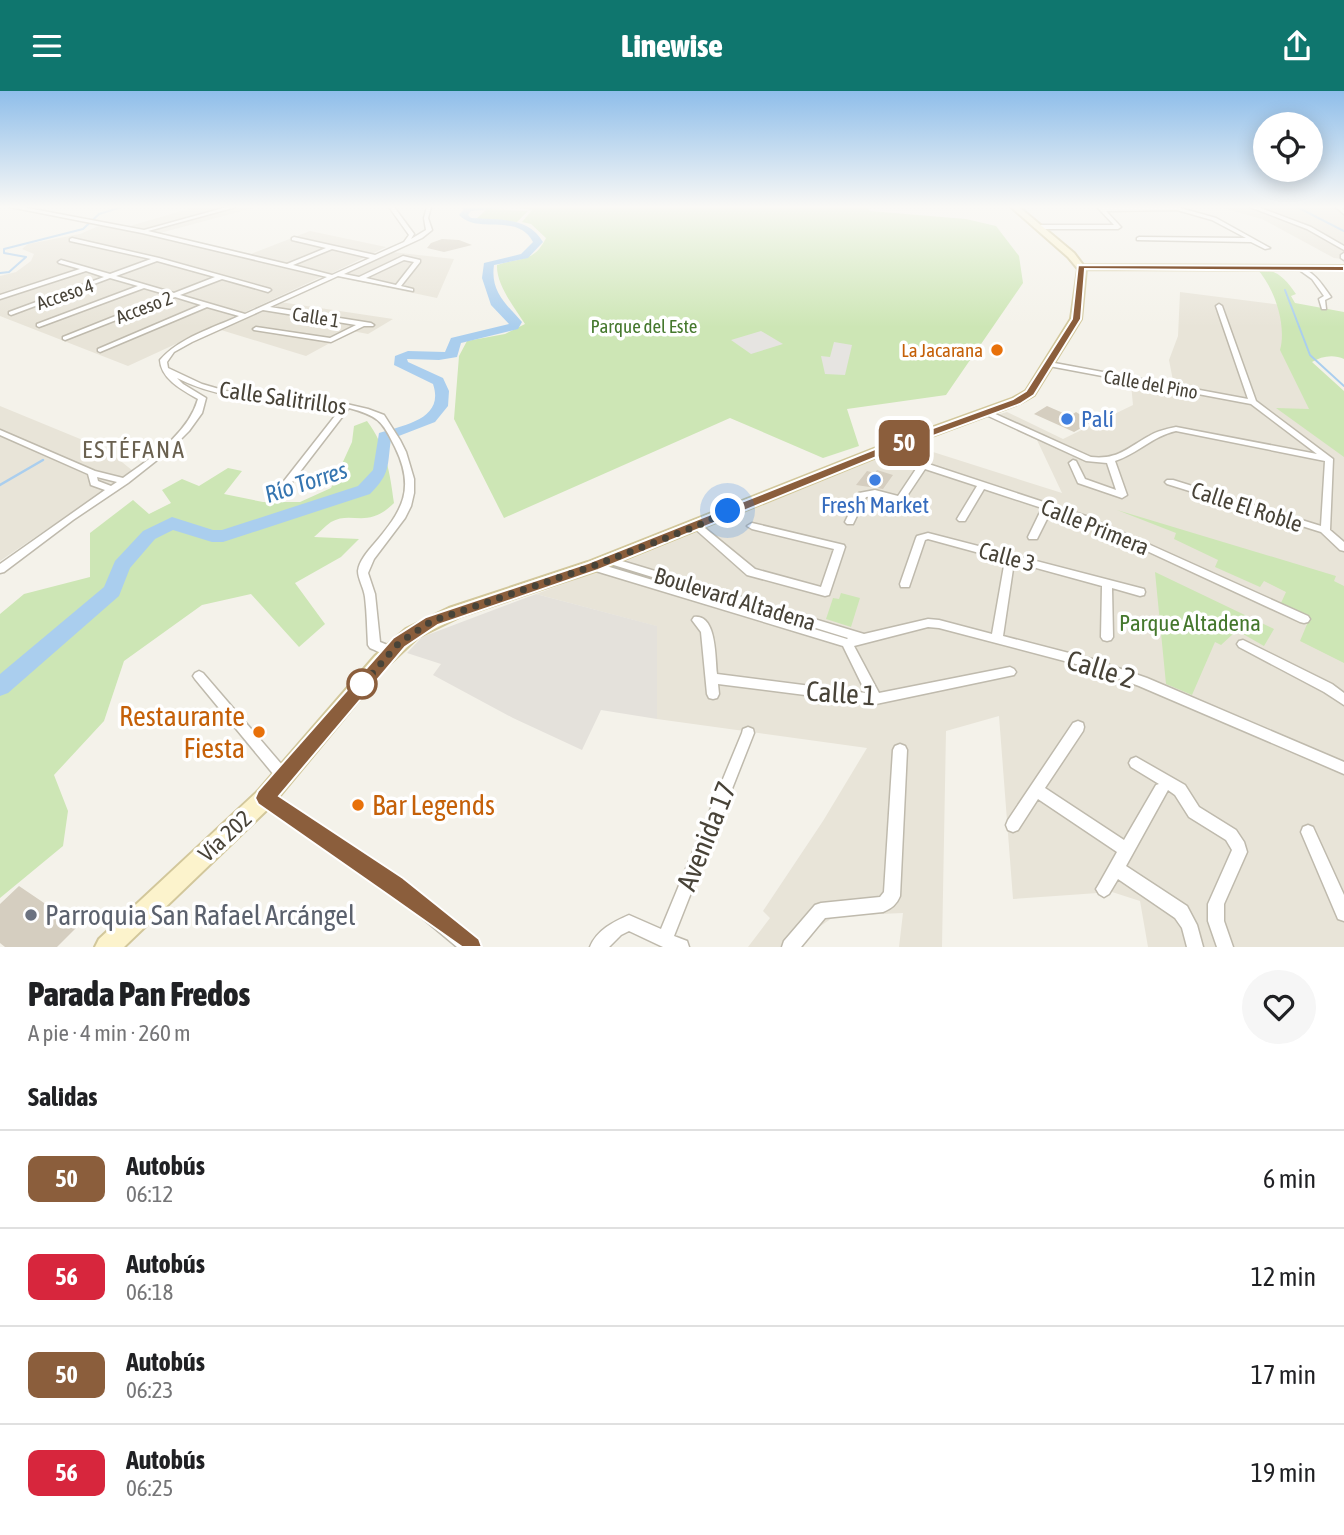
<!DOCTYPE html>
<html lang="es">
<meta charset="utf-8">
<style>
:root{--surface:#fff;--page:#f6f6f6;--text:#202124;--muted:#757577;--line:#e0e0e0;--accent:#0f766e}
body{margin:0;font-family:"Asap Condensed",sans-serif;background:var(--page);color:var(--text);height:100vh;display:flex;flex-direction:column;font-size:26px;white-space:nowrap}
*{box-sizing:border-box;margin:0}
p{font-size:23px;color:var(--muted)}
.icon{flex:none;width:38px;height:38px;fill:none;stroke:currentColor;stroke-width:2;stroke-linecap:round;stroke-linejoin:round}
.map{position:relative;height:856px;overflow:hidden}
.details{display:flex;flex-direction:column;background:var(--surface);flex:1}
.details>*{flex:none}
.badge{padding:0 14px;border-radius:10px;font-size:24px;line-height:46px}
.tools{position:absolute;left:1253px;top:21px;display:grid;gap:14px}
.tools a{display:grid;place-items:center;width:70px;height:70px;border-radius:50%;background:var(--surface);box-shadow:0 4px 18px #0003;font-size:35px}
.you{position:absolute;width:35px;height:35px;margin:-18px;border:5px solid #fff;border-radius:50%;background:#1a73e8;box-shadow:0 0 0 10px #1a73e833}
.map>.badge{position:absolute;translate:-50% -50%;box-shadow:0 0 0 4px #fff}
h2{padding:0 28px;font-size:26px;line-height:63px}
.round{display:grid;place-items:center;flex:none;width:74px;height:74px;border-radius:37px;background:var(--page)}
.summary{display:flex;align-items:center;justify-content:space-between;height:119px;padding:0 28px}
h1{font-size:33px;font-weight:800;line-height:52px}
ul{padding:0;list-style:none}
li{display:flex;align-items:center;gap:21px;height:98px;padding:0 28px;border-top:2px solid var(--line)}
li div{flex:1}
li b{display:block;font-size:26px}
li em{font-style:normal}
li .badge{min-width:77px;font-weight:700;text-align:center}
header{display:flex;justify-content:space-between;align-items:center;height:91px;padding:0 28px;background:var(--accent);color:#fff;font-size:32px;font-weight:800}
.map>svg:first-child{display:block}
.residential{fill:#e8e4d8}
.industrial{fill:#e4e1db}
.green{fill:#cde6b5}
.parking{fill:#e6e4e1}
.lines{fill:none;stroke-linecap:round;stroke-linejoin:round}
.stream-far1{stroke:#aaceee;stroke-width:2}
.stream{stroke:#aaceee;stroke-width:2.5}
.river{fill:#aaceee;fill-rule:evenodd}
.building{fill:#d5cec0}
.street-casing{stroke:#bfbaad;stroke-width:3}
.secondary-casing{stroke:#d2c79b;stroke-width:4}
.street{fill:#fff;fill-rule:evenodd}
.secondary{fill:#fcf3cc;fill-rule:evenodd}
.line{fill:#8b5e3c;stroke:#fff;stroke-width:2}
.walk{stroke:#484338;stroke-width:7;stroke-dasharray:0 12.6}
.food-dot{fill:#e8710a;stroke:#fff;stroke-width:2.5}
.shop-dot{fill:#3f7fe0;stroke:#fff;stroke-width:2.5}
.stop-dot{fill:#fff;stroke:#8b5e3c;stroke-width:3.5}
.worship-dot{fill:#6b7280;stroke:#fff;stroke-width:2.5}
.labels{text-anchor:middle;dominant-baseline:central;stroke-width:7;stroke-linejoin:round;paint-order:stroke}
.far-street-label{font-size:19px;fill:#484338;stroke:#fff}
.far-park-label{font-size:19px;fill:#45782d;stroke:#fff}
.far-food-label{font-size:19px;fill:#c56008;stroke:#fff;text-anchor:end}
.street-label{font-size:23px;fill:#484338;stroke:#fff}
.shop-label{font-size:23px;fill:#366cbe;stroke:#fff;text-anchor:start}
.park-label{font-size:23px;fill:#45782d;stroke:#fff}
.neighbourhood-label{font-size:24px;letter-spacing:2px;fill:#6a6150;stroke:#fff}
.water-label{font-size:24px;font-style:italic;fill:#3575b0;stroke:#fff}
.near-street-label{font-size:28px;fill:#484338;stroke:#fff}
.near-food-label{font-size:28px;fill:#c56008;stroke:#fff;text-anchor:end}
.near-worship-label{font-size:28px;fill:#5b616d;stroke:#fff;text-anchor:start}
</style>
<header><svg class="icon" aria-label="menu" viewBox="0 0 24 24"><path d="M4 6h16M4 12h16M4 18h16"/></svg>Linewise<svg class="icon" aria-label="share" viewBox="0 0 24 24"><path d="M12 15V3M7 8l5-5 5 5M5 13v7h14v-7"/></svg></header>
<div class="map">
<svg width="1344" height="856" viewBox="0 0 1344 856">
<rect width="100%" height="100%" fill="#f4f2ea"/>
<path class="residential" d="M195 116H257L160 142 130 135Z
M1219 116H1344V168L1334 167 1262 128Z
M101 134 161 146 321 186 128 275 0 225V185L16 181 31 170 34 163 22 158 28 153 80 143Z
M310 140 386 156 330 183 251 163Z
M392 161 454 168 437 207 337 186Z
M1180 201 1282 214 1301 269 1344 310V856H1148L1140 810 1112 801 1013 808 999 625 946 640 942 856H899L903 822 835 825 819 836 803 856H748L770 827 763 820 823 730 867 657 657 628 656 535 536 503 626 470 911 354 1062 402 1037 349 989 326 1007 321 1063 348 1133 314 1131 293 1175 300 1169 269 1178 245Z
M280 211 393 228 368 243 352 240 306 265 221 239Z
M0 315 107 359 133 380 0 470Z"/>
<path class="industrial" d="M536 503 657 535V628L601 619 582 659 513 627 433 584 441 573 407 562 422 546Z"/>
<path class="green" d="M514 116H867L870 120 966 128 996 135 1019 165 1023 192 946 304 847 318 859 355 823 367 730 327 504 427 454 328 459 265 467 250 505 243 525 233C515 217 496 194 497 174 520 166 534 172 546 147L531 133 522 131 532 119Z
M487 118 528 120 517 131 475 129Z
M1257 178C1277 178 1285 187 1296 203L1291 205 1295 212 1344 221V268C1334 263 1321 265 1312 271L1344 300V366L1276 317 1309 318 1280 259C1287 234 1274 196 1257 178Z
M367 330C386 355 390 382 394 412 367 439 352 419 331 431 325 435 319 442 314 446L359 448 341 466 295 492 325 533 299 556 251 503 202 514 124 570 104 630 54 684 68 720 63 755 0 807V523L24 503 90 486V442L133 409 149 423 171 412 162 399 182 388 199 395 228 377 242 380 224 403 263 411H300L331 397 352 351 354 335Z
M1117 419 1336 485 1334 490 1344 495V572L1300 550 1310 526 1281 512 1286 501 1264 490 1260 496 1215 476 1218 469 1174 448 1176 442Z
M1155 481 1274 538 1264 555 1243 543H1233L1221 554 1215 551 1192 604 1166 593Z
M841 502 860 507 851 536 826 528 833 507 839 508Z"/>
<path class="parking" d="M761 240 783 253 751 263 731 249Z
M834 251 852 254 845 284 825 283 821 265 830 266Z"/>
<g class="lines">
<path class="stream-far1" d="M463 116 466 119
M1297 116 1344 140
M0 182 9 181 26 166 4 162V158L83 138 99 123 122 116
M1285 199 1310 264 1344 295"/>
<path class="stream" d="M0 394 43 369"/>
<path class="river" d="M466 116H511L471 120 468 124 471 127C498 129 528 125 543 151L528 167 494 174C490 201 507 214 522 231L518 238 461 252 457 266 439 269 407 268 408 271 443 287 449 300 448 315 435 331 391 348C387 375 391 382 370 403L223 451H212L173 439 155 448 130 477 119 505 8 602 0 605V583L104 496 115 470 143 440 172 426 213 439H222L358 395 373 379 379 342C404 334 445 328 433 293L394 274 395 265 408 260 445 261 451 247 509 233 491 214 482 187 484 172 521 163 533 151C517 121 478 144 459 124Z"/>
</g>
<path class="building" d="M442 148 459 149 472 154 444 161 427 157 431 152Z
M1047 315 1070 325 1076 321 1092 331 1074 341 1034 323Z
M877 379 893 384 883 398 856 394 867 380 875 382Z
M19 795 78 835 57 856H5L0 852V813Z"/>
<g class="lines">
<defs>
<path id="street" d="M10 116H22L144 139 227 116H236L148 140 287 173 326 157 292 149V147L294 146 375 164 404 151 409 144 389 116H394L414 143 411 148 426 139 424 127 427 116H431L428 127 432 139 422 147 344 183 359 186 403 165 420 169V171L401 195 413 198V200L338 185 270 216 371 232 374 234 373 235H364L331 251 254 239 253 238 256 236 330 247 356 234 263 219 192 251 174 261 167 271 168 277 202 293 226 300 329 309 368 318 384 324 400 349 406 361 414 388V402L411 415 405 427 374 468 368 482 375 503 380 551 395 557 397 560 395 563C387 566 377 560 370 557L368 554C367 538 367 522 365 506 364 497 358 488 358 480 359 470 368 460 374 453 402 420 416 399 395 356 382 329 378 325 349 317L279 408 276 409 271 406 273 404 342 316C283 306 233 315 177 287L183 293 206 307 202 322 189 340 171 358 128 392 73 429 4 481 0 482V473L105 399 91 394 88 383 0 344V339L95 380 123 387C152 366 188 343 198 308 182 299 161 288 160 269 179 247 213 237 239 225L207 216 100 261 98 260V258L201 214 175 206 65 249 63 248V246L168 204 144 197 39 236 37 235V233L138 195 110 187 11 224 9 223V221L104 186 86 180 0 208V204L80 178 59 172 58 171 61 169 110 183 151 168 70 150V148L72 147 159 167 270 198 271 199 268 201 222 188 180 204 245 223 327 186 142 142ZM332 158 370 167 332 184 293 174ZM404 169 414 171 396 194 366 187ZM157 170 215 186 174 202 116 185ZM97 386 117 391 111 395 98 390Z
M1097 116H1177L1216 127 1270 157 1265 158 1251 151 1137 149V147L1139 146 1246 147 1212 129 1177 119 1106 120 1120 135 1121 136 1118 138H1037L1034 136 1037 134H1114Z
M1250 116H1258L1311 136 1344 155V159L1307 138Z
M1336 116H1341L1344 119V123Z
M1344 162V169L1341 167V164Z
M1298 176C1313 179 1322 193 1331 206L1325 209 1326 218H1322L1319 208 1324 205 1312 188 1298 178Z
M1219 213 1222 215 1256 310 1333 368 1330 439 1344 451V460L1340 459 1321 441 1167 393 1165 391 1167 389H1173L1321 435 1325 370 1176 340C1153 345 1137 363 1115 370L1127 404 1122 407 1078 392 1069 372 1073 369 1076 370 1085 388 1116 399 1107 372 1086 370 984 323 988 321H991L1091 366C1118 369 1127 357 1149 345 1157 340 1166 338 1176 336L1317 363 1251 313 1049 275 1045 273 1049 271 1248 308 1216 215Z
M880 357 1086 425 1308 525 1310 528 1308 531 1304 532 1300 531 1080 429 1051 420 1037 448H1029L1028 446 1042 417 984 398 965 430H959L957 428 977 395 925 378 903 411 900 412 875 405 866 406 853 433H847L845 431 859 402 875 399 898 405 918 375 877 362 876 360 877 358Z
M697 432 700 433 755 478 821 496 834 458 752 438 747 435 752 432 844 454 845 456 829 504 825 505 747 484 694 437 692 435 694 433Z
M928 442 1144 498 1145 501 1144 504 1140 505 1112 497 1113 546 1111 549 1107 550 1103 549 1101 546 1102 495 1014 471 1003 545 1092 568 1147 587 1344 671V683L1139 595 1091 577 939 537 928 536 854 555 879 602 1010 576 1014 578 1016 581 1014 584 876 613 718 593 719 603 717 607 713 608 709 607 707 603 701 541 692 529 694 526C717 523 715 567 717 583L866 602 843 555 589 478 588 475 589 472 593 471 847 548 848 547 604 471 603 469 604 467H612L864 543 928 528 939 529 992 543 1005 469 928 448 925 449 910 493 909 496H901L900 493 916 447 917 445Z
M1243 549 1332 593 1344 602V614L1324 601 1239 556 1237 553 1239 550Z
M199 580 203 582 289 682 291 686 289 690 284 692 279 690 195 588 193 585 195 582Z
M1078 630 1083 632 1084 636 1083 640 1045 697 1124 749 1156 694 1159 693 1131 676 1129 672 1131 668 1136 666 1185 694 1199 716 1236 739 1244 751 1247 761 1224 813V830L1233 856H1217L1208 830V813L1232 759 1226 749 1189 726 1175 704 1168 699 1126 775 1187 815 1197 834 1203 856H1187L1182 837 1175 827 1118 788 1109 803 1104 806 1099 803 1096 798 1099 793 1117 761 1038 708 1018 739 1013 741 1008 739 1006 734 1008 729 1073 632Z
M748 636 753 638 754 642 674 845 687 850 689 856H663L629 840 621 844 609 856H590C597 839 613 831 629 824L661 838 742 642 743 638Z
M900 653 905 655 907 659 900 805C897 813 891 818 883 821L825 827 801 856H782L784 850 815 814 821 812 880 806 884 801 893 659 895 655Z
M265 700 400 790 476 850 478 856H457L390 800 260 712 258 707 260 702Z
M1308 734 1313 736 1344 804V830L1338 828 1301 741 1303 736Z"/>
<path id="secondary" d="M1011 116H1019L1074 162 1083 174 1344 175V179L1086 178 1081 228 1034 304 1020 312 884 363 598 479 461 525 418 546 387 575 272 714 124 856H95L99 848 258 700 375 565 406 538 449 517 588 471 876 357 1012 308 1026 300 1071 228 1078 178 1068 166Z"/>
</defs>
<use href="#street" class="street-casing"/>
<use href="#secondary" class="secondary-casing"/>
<use href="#street" class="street"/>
<use href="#secondary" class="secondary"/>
</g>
<linearGradient id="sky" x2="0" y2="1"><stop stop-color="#8fbeea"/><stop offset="0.49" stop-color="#faf9f6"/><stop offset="1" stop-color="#faf9f6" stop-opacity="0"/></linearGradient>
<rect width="1344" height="236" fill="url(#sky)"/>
<path class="line" d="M1078 174 1344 175V180L1085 178 1081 228 1034 304 1020 313 884 363 598 479 438 534 405 556 279 705 403 787 479 848 482 856H462L387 803 258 713 255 707 258 700 393 547 426 526 588 472 875 358 1013 308 1026 300 1072 228Z"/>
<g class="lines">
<path class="walk" d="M362 593 355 602 399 552 432 530 593 475 697 435 728 420"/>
</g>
<g class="food-dot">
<circle cx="997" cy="259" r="7"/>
<circle cx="259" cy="641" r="7"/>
<circle cx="358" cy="714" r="7"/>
</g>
<g class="shop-dot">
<circle cx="1067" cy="328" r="7"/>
<circle cx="875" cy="389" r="7"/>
</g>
<circle class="stop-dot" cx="362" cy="593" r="14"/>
<circle class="worship-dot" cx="31" cy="824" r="7"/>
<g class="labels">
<g class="far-street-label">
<text transform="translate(65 203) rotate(-19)">Acceso 4</text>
<text transform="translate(144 216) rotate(-21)">Acceso 2</text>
<text transform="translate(316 226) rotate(9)">Calle 1</text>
<text transform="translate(1151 293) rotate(10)">Calle del Pino</text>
</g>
<g class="far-park-label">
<text x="644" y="235">Parque del Este</text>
</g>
<g class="far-food-label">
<text x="983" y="259">La Jacarana</text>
</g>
<g class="street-label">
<text transform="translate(283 307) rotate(8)">Calle Salitrillos</text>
<text transform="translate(1247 416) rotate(18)">Calle El Roble</text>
<text transform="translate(1095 436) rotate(22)">Calle Primera</text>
<text transform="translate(1007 466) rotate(15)">Calle 3</text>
<text transform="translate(735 508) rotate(17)">Boulevard Altadena</text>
<text transform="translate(225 745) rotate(-43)">Vía 202</text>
</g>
<g class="shop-label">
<text x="1081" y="328">Palí</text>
<text x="875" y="414" text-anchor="middle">Fresh Market</text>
</g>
<g class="park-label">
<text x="1190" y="532">Parque Altadena</text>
</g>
<g class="neighbourhood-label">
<text x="134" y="358">ESTÉFANA</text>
</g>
<g class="water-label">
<text transform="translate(306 391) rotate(-18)">Río Torres</text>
</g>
<g class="near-street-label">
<text transform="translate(1101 578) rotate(17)">Calle 2</text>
<text transform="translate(841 602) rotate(4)">Calle 1</text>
<text transform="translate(706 745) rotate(-68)">Avenida 17</text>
</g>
<g class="near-food-label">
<text x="245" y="625">Restaurante<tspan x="245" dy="32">Fiesta</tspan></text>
<text x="372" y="714" text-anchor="start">Bar Legends</text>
</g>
<g class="near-worship-label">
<text x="45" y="824">Parroquia San Rafael Arcángel</text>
</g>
</g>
</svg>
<div class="tools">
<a><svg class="icon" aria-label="locate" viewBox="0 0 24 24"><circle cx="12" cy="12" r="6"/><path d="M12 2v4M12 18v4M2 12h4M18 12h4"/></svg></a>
</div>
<div class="you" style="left:728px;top:420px"></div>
<b class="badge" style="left:904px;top:352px;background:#8b5e3c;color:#fff">50</b>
</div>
<section class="details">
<div class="summary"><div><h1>Parada Pan Fredos</h1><p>A pie · 4 min · 260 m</p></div><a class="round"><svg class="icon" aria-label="heart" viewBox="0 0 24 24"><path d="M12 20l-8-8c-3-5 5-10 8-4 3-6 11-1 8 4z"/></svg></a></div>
<h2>Salidas</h2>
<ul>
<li><span class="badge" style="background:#8b5e3c;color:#fff">50</span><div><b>Autobús</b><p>06:12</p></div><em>6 min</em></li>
<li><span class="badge" style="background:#d7263d;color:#fff">56</span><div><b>Autobús</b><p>06:18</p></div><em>12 min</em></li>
<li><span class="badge" style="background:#8b5e3c;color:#fff">50</span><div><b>Autobús</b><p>06:23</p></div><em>17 min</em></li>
<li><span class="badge" style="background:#d7263d;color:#fff">56</span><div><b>Autobús</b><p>06:25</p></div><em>19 min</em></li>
</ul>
</section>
